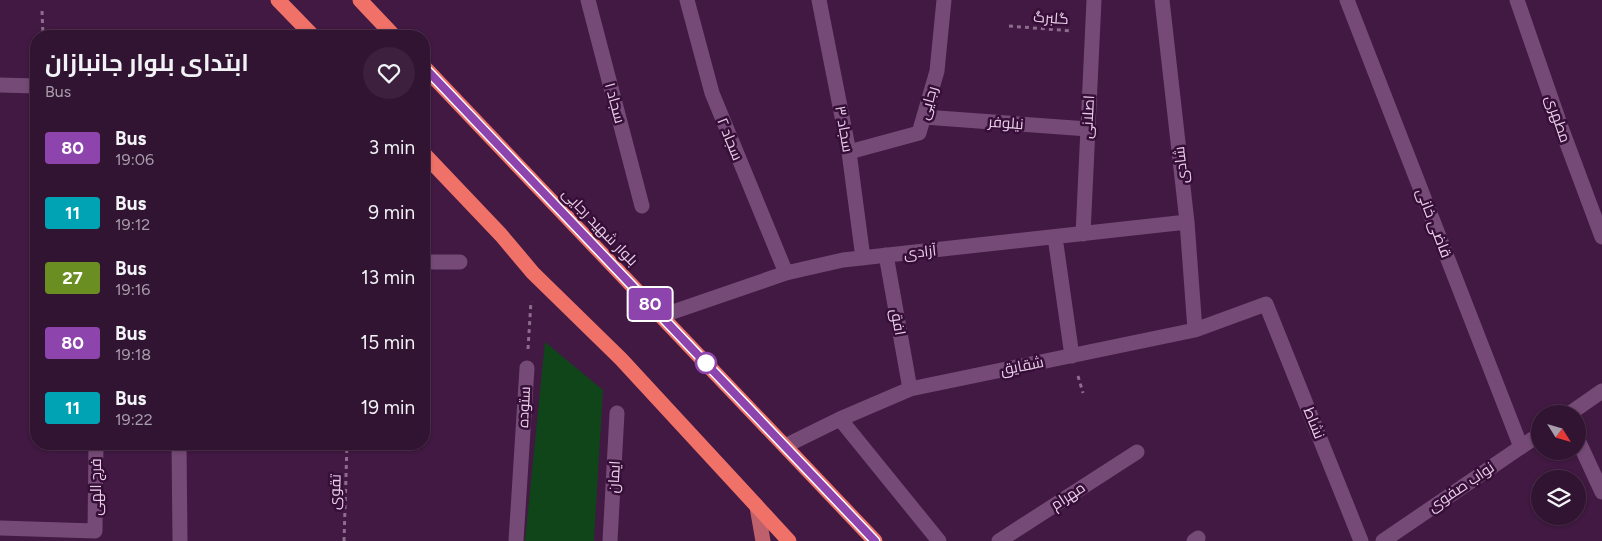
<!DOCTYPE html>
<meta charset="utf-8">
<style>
:root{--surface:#311332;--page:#3d203e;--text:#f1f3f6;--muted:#a89eac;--line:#4c324d}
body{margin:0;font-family:Figtree,Cairo,sans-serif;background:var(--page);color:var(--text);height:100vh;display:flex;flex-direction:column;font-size:19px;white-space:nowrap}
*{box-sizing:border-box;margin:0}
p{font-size:16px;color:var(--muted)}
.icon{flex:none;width:28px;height:28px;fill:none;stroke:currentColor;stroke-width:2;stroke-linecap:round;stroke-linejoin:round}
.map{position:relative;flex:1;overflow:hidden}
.details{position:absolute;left:30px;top:30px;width:400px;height:420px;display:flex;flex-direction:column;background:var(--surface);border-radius:20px;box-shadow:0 1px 4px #0004,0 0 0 1px var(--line)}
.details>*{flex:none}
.badge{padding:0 10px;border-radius:4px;font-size:18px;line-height:32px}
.needle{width:32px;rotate:127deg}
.tools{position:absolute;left:1531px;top:405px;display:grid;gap:10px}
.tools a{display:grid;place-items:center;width:55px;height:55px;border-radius:50%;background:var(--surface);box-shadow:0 1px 4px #0004,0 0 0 1px var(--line);font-size:25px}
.map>.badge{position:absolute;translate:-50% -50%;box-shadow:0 0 0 2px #fff}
.round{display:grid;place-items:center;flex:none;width:52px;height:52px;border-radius:26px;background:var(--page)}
.head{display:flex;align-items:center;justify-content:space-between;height:85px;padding:0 15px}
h1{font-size:24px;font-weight:700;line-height:38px}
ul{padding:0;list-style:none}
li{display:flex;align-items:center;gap:15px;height:65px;padding:0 15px}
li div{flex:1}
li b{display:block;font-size:19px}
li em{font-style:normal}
li .badge{min-width:55px;font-weight:700;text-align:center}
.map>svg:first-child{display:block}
.green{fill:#0f4519}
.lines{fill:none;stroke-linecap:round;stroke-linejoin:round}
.path{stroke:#8d6c8e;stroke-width:3;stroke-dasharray:4 4;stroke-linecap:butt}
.street{stroke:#754a76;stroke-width:15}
.secondary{stroke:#754a76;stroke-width:15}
.primary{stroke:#be616d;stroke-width:15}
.highway{stroke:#ef7167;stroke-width:15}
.line-casing{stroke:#fff;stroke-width:11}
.line{stroke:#8e44ad;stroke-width:8}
.stop-dot{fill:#fff;stroke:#8e44ad;stroke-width:2.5}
.labels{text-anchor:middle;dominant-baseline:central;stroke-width:5;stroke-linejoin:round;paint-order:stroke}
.street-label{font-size:15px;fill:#e8cfe8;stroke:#360e38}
</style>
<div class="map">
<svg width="1602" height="541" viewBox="0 0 1602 541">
<rect width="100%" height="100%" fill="#411942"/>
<path class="green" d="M545 342 603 390 594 541H525Z"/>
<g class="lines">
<path class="path" d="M42 11 43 36
M1009 26 1072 31
M528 349 531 301
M1078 376 1083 393
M344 541 347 444"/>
<path class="street" d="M588 0 642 206
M687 0 712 93 786 273
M819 0 849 152 863 258
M1162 0 1187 222 1195 330
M1347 0 1521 447
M1517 0 1562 130 1602 237
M0 85 36 86
M924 117 1088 129
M849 152 919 133 937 71 944 0
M1083 234 1094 0
M1055 237 1072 356
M886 255 910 389
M424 262H460
M661 316 786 273 843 260 1187 222
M840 419 939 541
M1578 440 1602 492
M179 444 180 541
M785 446 840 419 910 389 1195 330 1266 304 1361 541
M0 528 95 531 96 444
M516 541 527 368
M610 541 617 413
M999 541 1137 452
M1194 541 1198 538"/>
<path class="secondary" d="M1569 414 1602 391
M1383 541 1540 434"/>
<path class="primary" d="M757 507 763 541"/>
<path class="highway" d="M278 0 313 36
M360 0 394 36
M424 67 875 541
M424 154 501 235 533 273 621 359 789 541"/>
</g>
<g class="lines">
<defs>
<path id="line" d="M424 67 875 541"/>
</defs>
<use href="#line" class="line-casing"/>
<use href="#line" class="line"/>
</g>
<circle class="stop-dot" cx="706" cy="363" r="10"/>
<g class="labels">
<g class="street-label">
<text transform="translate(1051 18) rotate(4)">گلبرگ</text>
<text transform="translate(615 103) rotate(75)">سجاد ۱</text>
<text transform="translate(928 103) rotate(-74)">رجایی</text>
<text transform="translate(1088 117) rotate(-87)">اصلانی</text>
<text transform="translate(1558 119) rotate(71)">مطهری</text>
<text transform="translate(1006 123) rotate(4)">نیلوفر</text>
<text transform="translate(844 129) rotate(80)">سجاد ۳</text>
<text transform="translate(730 139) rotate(68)">سجاد ۲</text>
<text transform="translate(1181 165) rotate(-96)">شادی</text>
<text transform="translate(1434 223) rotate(69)">قاضی خانی</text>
<text transform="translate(600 227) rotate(46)">بلوار شهید رجایی</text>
<text transform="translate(920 252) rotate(-6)">آزادی</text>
<text transform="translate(898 322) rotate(80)">افق</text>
<text transform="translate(1022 366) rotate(-11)">شقایق</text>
<text transform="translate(524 407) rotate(-87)">ستوده</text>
<text transform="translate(1314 423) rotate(68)">نشاط</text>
<text transform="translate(614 477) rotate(-87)">ایمان</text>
<text transform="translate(96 487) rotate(-90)">فرج الهی</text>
<text transform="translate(1461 487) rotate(-34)">نواب صفوی</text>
<text transform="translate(335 492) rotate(-88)">تقوی</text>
<text transform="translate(1068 496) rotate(-33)">مهرام</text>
</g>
</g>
</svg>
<div class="tools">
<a><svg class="needle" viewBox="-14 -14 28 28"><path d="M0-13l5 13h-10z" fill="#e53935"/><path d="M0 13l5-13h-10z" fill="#a89eac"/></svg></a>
<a><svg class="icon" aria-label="layers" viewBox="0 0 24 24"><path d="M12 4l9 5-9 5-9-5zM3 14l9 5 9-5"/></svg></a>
</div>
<b class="badge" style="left:650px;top:304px;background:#8e44ad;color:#fff">80</b>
<section class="details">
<div class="head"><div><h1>ابتدای بلوار جانبازان</h1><p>Bus</p></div><a class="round"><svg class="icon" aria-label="heart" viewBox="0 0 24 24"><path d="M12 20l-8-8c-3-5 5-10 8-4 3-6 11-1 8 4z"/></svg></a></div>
<ul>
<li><span class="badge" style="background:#8e44ad;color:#fff">80</span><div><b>Bus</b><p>19:06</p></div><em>3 min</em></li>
<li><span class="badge" style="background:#00a3b4;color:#fff">11</span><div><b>Bus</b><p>19:12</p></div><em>9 min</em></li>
<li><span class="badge" style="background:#6b8e23;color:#fff">27</span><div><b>Bus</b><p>19:16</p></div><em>13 min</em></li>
<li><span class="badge" style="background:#8e44ad;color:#fff">80</span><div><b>Bus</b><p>19:18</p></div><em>15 min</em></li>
<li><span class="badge" style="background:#00a3b4;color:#fff">11</span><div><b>Bus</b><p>19:22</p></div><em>19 min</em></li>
</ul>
</section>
</div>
